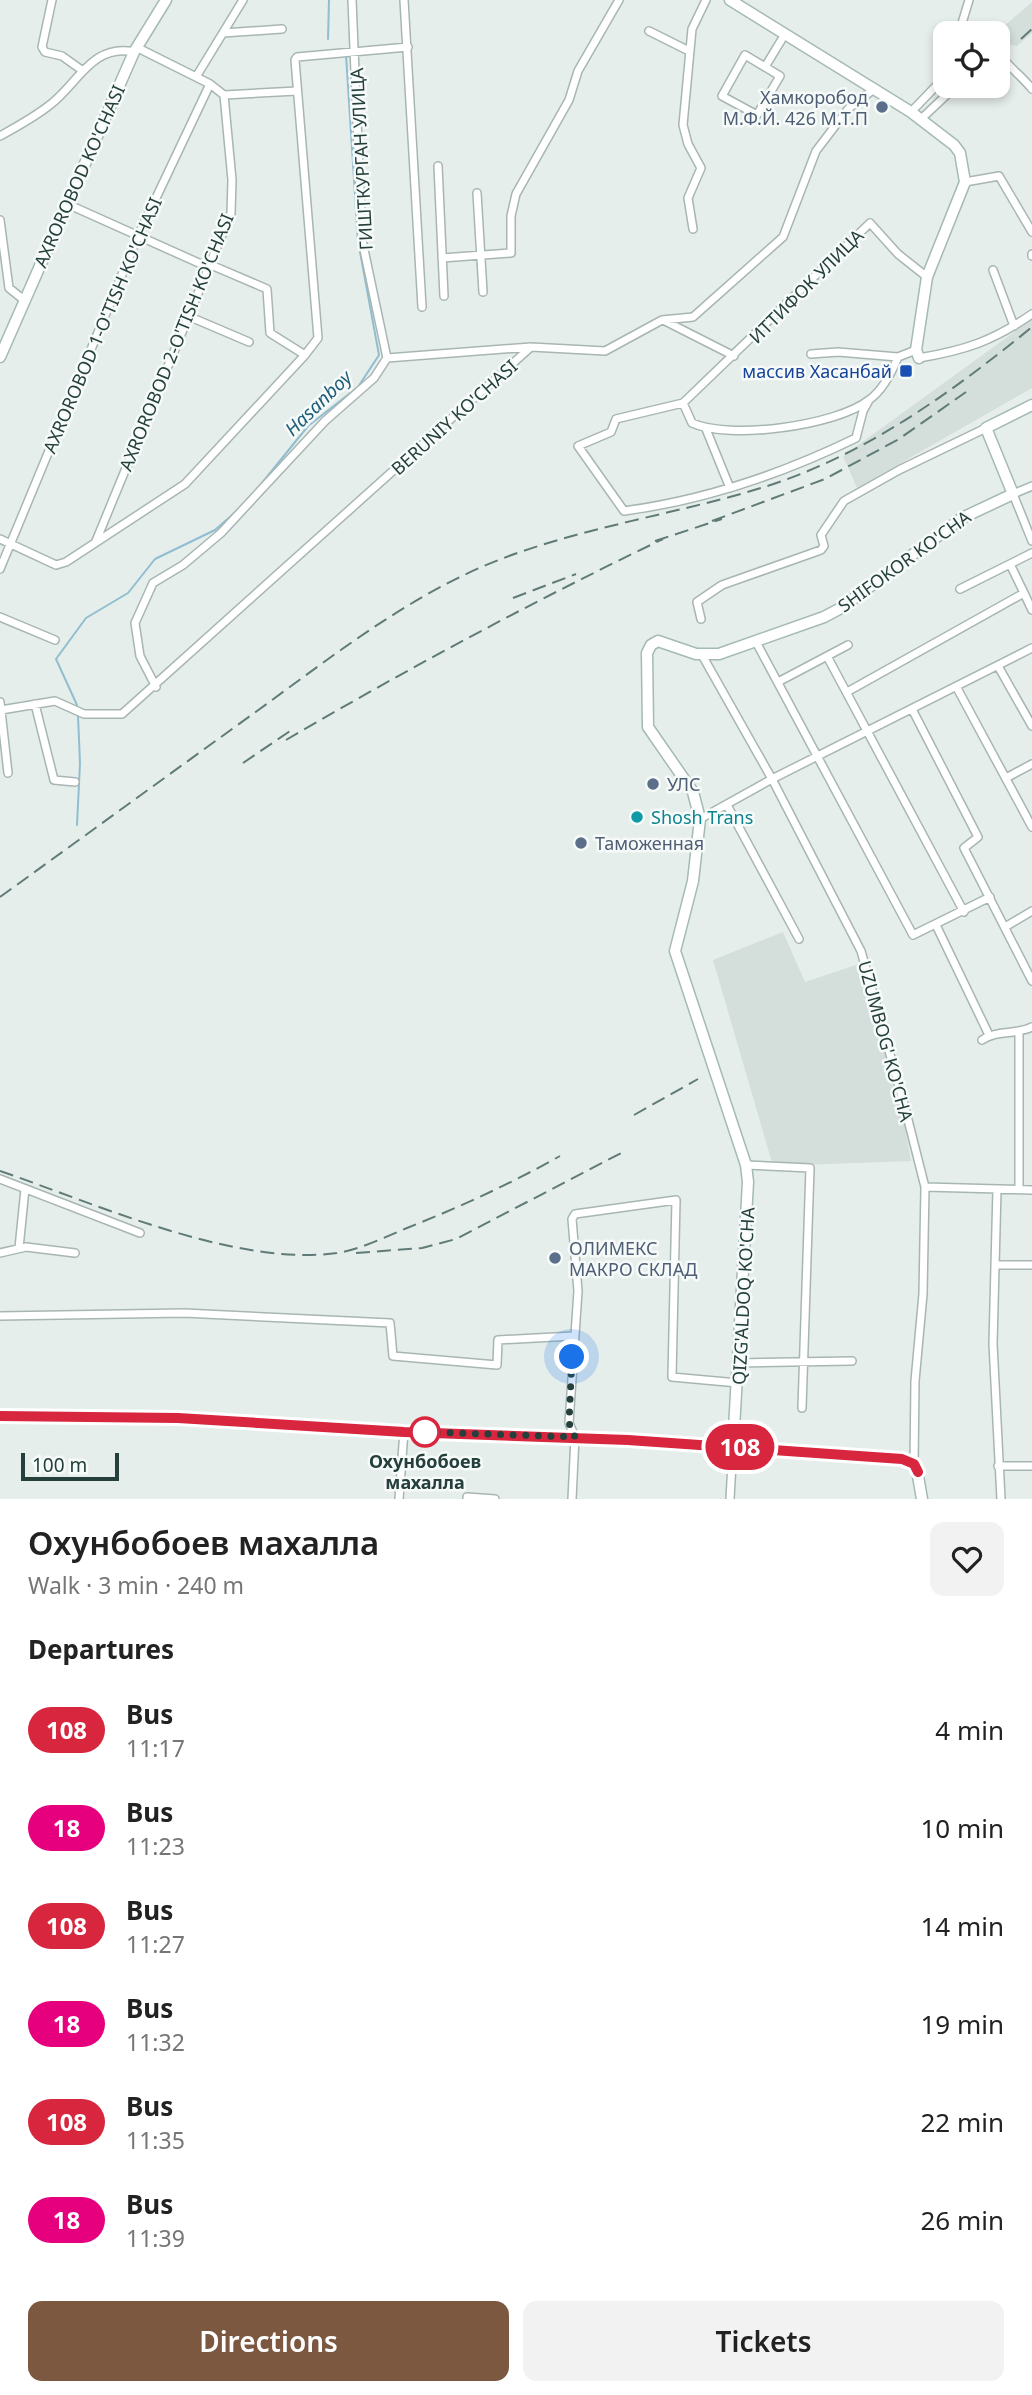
<!DOCTYPE html>
<meta charset="utf-8">
<style>
:root{--surface:#fff;--page:#f2f2f2;--text:#222;--muted:#767676;--accent:#7d5840}
body{margin:0;font-family:"Noto Sans",sans-serif;background:var(--page);color:var(--text);height:100vh;display:flex;flex-direction:column;font-size:26px;white-space:nowrap}
*{box-sizing:border-box;margin:0}
p{font-size:23px;color:var(--muted)}
.icon{flex:none;width:38px;height:38px;fill:none;stroke:currentColor;stroke-width:2;stroke-linecap:round;stroke-linejoin:round}
.map{position:relative;height:1499px;overflow:hidden}
.drawer{display:flex;flex-direction:column;background:var(--surface);flex:1}
.drawer>*{flex:none}
.badge{padding:0 14px;border-radius:23px;font-size:24px;line-height:46px}
.buttons{position:absolute;left:933px;top:21px;display:grid;gap:14px}
.buttons a{display:grid;place-items:center;width:77px;height:77px;border-radius:14px;background:var(--surface);box-shadow:0 4px 10px #0003;font-size:35px}
.scale{position:absolute;left:21px;bottom:18px;width:98px;box-sizing:border-box;padding-left:7px;border:4px solid #25403c;border-top:0;font-size:19px;line-height:24px;white-space:nowrap;color:#25403c;-webkit-text-stroke:5px #f6faf9;paint-order:stroke}
.you{position:absolute;width:35px;height:35px;margin:-18px;border:5px solid #fff;border-radius:50%;background:#1a73e8;box-shadow:0 0 0 10px #1a73e833}
.map>.badge{position:absolute;translate:-50% -50%;box-shadow:0 0 0 4px #fff}
h2{padding:0 28px;font-size:26px;line-height:63px}
.round{display:grid;place-items:center;flex:none;width:74px;height:74px;border-radius:14px;background:var(--page)}
.overview{display:flex;align-items:center;justify-content:space-between;height:119px;padding:0 28px}
h1{font-size:33px;font-weight:600;line-height:52px}
.cta{display:flex;gap:14px;margin-top:auto;padding:14px 28px}
.cta a{flex:1;height:80px;border-radius:14px;background:var(--accent);color:#fff;font-size:28px;font-weight:600;line-height:80px;text-align:center}
.cta a+a{background:var(--page);color:var(--text)}
ul{padding:0;list-style:none}
li{display:flex;align-items:center;gap:21px;height:98px;padding:0 28px}
li div{flex:1}
li b{display:block;font-size:26px}
li em{font-style:normal}
li .badge{min-width:77px;font-weight:700;text-align:center}
.map>svg:first-child{display:block}
.built{fill:#d4dedb}
.lines{fill:none;stroke-linecap:round;stroke-linejoin:round}
.stream{stroke:#90bed0;stroke-width:2}
.street-casing{stroke:#a8b6b3;stroke-width:10}
.secondary-casing{stroke:#a4bab5;stroke-width:13}
.street{stroke:#fff;stroke-width:7}
.secondary{stroke:#fff;stroke-width:10}
.rail{stroke:#607b77;stroke-width:2;stroke-dasharray:14 7;stroke-linecap:butt}
.line-casing{stroke:#fff;stroke-width:16}
.line{stroke:#d7263d;stroke-width:10}
.walk{stroke:#25403c;stroke-width:7;stroke-dasharray:0 12.6}
.service-dot{fill:#5c6f8a;stroke:#f6faf9;stroke-width:2.5}
.transit-dot{fill:#1a4fb4;stroke:#f6faf9;stroke-width:2.5}
.culture-dot{fill:#0f9aa8;stroke:#f6faf9;stroke-width:2.5}
.stop-dot{fill:#fff;stroke:#d7263d;stroke-width:3.5}
.labels{text-anchor:middle;dominant-baseline:central;stroke-width:5;stroke-linejoin:round;paint-order:stroke}
.service-label{font-size:18px;fill:#4e5e75;stroke:#f6faf9;text-anchor:start}
.street-label{font-size:18px;fill:#25403c;stroke:#f6faf9}
.transit-label{font-size:18px;fill:#164399;stroke:#f6faf9;text-anchor:end}
.culture-label{font-size:18px;fill:#0d838f;stroke:#f6faf9;text-anchor:start}
.stop-label{font-size:18px;font-weight:bold;fill:#25403c;stroke:#f6faf9}
.water-label{font-size:19px;font-style:italic;fill:#205f7b;stroke:#f6faf9}
</style>
<div class="map">
<svg width="1032" height="1499" viewBox="0 0 1032 1499">
<rect width="100%" height="100%" fill="#e6eeeb"/>
<path class="built" d="M1032 2V33L1017 46 998 42 996 33Z
M1032 319V388L857 488 843 456Z
M783 932 805 982 859 964 899 1093 911 1161 773 1166 713 960Z"/>
<g class="lines">
<path class="stream" d="M328 39 329 0
M262 483 308 426 358 387 379 355 358 241 346 55
M77 705 56 659 86 618 128 593 155 559 215 530 240 508
M77 825 80 763 78 716"/>
<defs>
<path id="street" d="M52 0 42 47 45 52 62 56 83 71
M352 0 362 240 387 358
M404 0 422 307
M649 31 689 51
M223 33 282 29
M959 33 969 0
M136 47 210 84 224 95 297 91
M998 52C1008 67 1021 75 1032 89
M745 55 780 76 757 115 722 96Z
M765 67 785 34
M196 77 243 0
M911 112 938 84 945 72
M921 119 956 86
M0 136C18 126 35 117 51 104 78 83 93 43 134 52
M438 166 444 296
M965 182 999 176 1032 232
M477 193 483 292
M65 203 210 268
M0 220 9 288 24 300
M693 229 688 198 701 168 688 144 683 125 692 29 706 0
M1032 254V256
M442 258 511 253V216L516 194 569 100 578 71 619 0
M211 265 267 289 270 333 305 355
M993 270 1014 326
M188 316 249 342
M663 320 734 356
M811 354 838 352 898 357
M387 358 531 347
M919 358C966 350 993 341 1032 314
M869 400 863 411 856 438C782 474 706 500 624 511L578 446 611 432 616 419 683 403 870 223 898 254 927 277
M683 403 692 423C729 440 836 426 869 400 883 390 892 372 898 357L916 350
M706 429 730 488
M1032 486 1013 494 1032 541
M0 539 56 565 66 562 185 484 305 355 318 338 295 60 297 57 408 47
M96 541 231 213 232 180 224 95
M0 569 138 236 210 84
M960 589 1032 553
M1024 593 1032 610
M0 617 55 640
M701 619 697 602 722 585 821 550 824 546 821 535 844 501 899 470 986 428
M755 640 913 935 990 897
M702 655 772 779 861 951 904 1104 925 1187 923 1294 915 1381 914 1464
M828 658 964 912
M998 666 1032 726
M778 682 848 645
M156 687 140 656 135 623 153 583 183 565 221 533 325 421 374 378 387 358
M957 688 1032 827
M847 692 1024 593 1010 564
M0 702 8 773
M35 704 54 780 75 782
M1 710 55 701 84 714H122L531 347 605 351 662 320 693 317 783 237 816 151 848 109 874 89
M913 711 978 837 964 848 1032 981
M1006 778 1032 764
M727 805 799 939
M700 819 772 779 1032 648
M936 925 989 1035
M1005 927 1032 911
M982 1040C996 1030 1016 1035 1032 1027
M746 1165 810 1168 802 1408
M0 1179 140 1233
M925 1187 1032 1190
M997 1189 993 1344 1001 1499
M1019 1190V1034
M19 1248 25 1189
M0 1253 26 1247 75 1253
M995 1265H1032
M0 1316 184 1313 390 1323 393 1356 497 1365 498 1340 573 1336
M739 1363 852 1361
M0 1416 178 1418 733 1446 730 1499
M998 1466H1032
M467 1497 495 1499
M399 1499 404 1431
M572 1499 575 1437 569 1423 578 1291 572 1219 575 1214 676 1200 672 1377 738 1383"/>
<path id="secondary" d="M730 0 911 112 954 145 960 153 965 182 927 277 916 350 919 358
M0 357 134 52 166 0
M922 1499 917 1470 906 1459 733 1446 748 1182 746 1165 675 951 693 881 700 819 693 792 648 727 647 653 651 645 658 641 696 654H719L824 617 841 608 962 518 1013 494 986 428 1032 405"/>
</defs>
<use href="#street" class="street-casing"/>
<use href="#secondary" class="secondary-casing"/>
<use href="#street" class="street"/>
<use href="#secondary" class="secondary"/>
<path class="rail" d="M1021 39 1032 29
M712 521 825 479 899 439 966 392
M655 541 722 519
M513 598 576 574
M286 740C409 668 534 601 663 539
M243 763 293 729
M0 897C86 835 171 773 257 711 323 663 388 612 462 576 554 531 663 518 761 488 862 457 950 394 1032 327
M634 1115 698 1079
M0 1171C97 1204 235 1267 337 1253 362 1249 385 1237 407 1228 460 1207 510 1184 560 1156
M356 1253 422 1248 456 1239 625 1151"/>
</g>
<g class="lines">
<defs>
<path id="line" d="M0 1416 178 1418 404 1432 628 1440 902 1459 914 1464 918 1472"/>
</defs>
<use href="#line" class="line-casing"/>
<use href="#line" class="line"/>
<path class="walk" d="M425 1432 575 1437 569 1423 572 1357"/>
</g>
<g class="service-dot">
<circle cx="882" cy="107" r="7"/>
<circle cx="653" cy="784" r="7"/>
<circle cx="581" cy="843" r="7"/>
<circle cx="555" cy="1258" r="7"/>
</g>
<rect class="transit-dot" x="899" y="364" width="14" height="14" rx="3.5"/>
<circle class="culture-dot" cx="637" cy="817" r="7"/>
<circle class="stop-dot" cx="425" cy="1432" r="14"/>
<g class="labels">
<g class="service-label">
<text x="868" y="97" text-anchor="end">Хамкоробод<tspan x="868" dy="21">М.Ф.Й. 426 М.Т.П</tspan></text>
<text x="667" y="784">УЛС</text>
<text x="595" y="843">Таможенная</text>
<text x="569" y="1248">ОЛИМЕКС<tspan x="569" dy="21">МАКРО СКЛАД</tspan></text>
</g>
<g class="street-label">
<text transform="translate(361 159) rotate(-93)">ГИШТКУРГАН УЛИЦА</text>
<text transform="translate(79 176) rotate(-66)">AXROROBOD KO'CHASI</text>
<text transform="translate(806 286) rotate(-45)">ИТТИФОК УЛИЦА</text>
<text transform="translate(102 325) rotate(-67)">AXROROBOD 1-O'TISH KO'CHASI</text>
<text transform="translate(176 342) rotate(-68)">AXROROBOD 2-O'TISH KO'CHASI</text>
<text transform="translate(454 417) rotate(-42)">BERUNIY KO'CHASI</text>
<text transform="translate(904 561) rotate(-36)">SHIFOKOR KO'CHA</text>
<text transform="translate(886 1041) rotate(75)">UZUMBOG' KO'CHA</text>
<text transform="translate(743 1296) rotate(-87)">QIZG'ALDOQ KO'CHA</text>
</g>
<g class="transit-label">
<text x="892" y="371">массив Хасанбай</text>
</g>
<g class="culture-label">
<text x="651" y="817">Shosh Trans</text>
</g>
<g class="stop-label">
<text x="425" y="1461">Охунбобоев<tspan x="425" dy="21">махалла</tspan></text>
</g>
<g class="water-label">
<text transform="translate(318 403) rotate(-44)">Hasanboy</text>
</g>
</g>
</svg>
<div class="buttons">
<a><svg class="icon" aria-label="locate" viewBox="0 0 24 24"><circle cx="12" cy="12" r="6"/><path d="M12 2v4M12 18v4M2 12h4M18 12h4"/></svg></a>
</div>
<div class="scale">100 m</div>
<div class="you" style="left:572px;top:1357px"></div>
<b class="badge" style="left:740px;top:1447px;background:#d7263d;color:#fff">108</b>
</div>
<section class="drawer">
<div class="overview"><div><h1>Охунбобоев махалла</h1><p>Walk · 3 min · 240 m</p></div><a class="round"><svg class="icon" aria-label="heart" viewBox="0 0 24 24"><path d="M12 20l-8-8c-3-5 5-10 8-4 3-6 11-1 8 4z"/></svg></a></div>
<h2>Departures</h2>
<ul>
<li><span class="badge" style="background:#d7263d;color:#fff">108</span><div><b>Bus</b><p>11:17</p></div><em>4 min</em></li>
<li><span class="badge" style="background:#e6007e;color:#fff">18</span><div><b>Bus</b><p>11:23</p></div><em>10 min</em></li>
<li><span class="badge" style="background:#d7263d;color:#fff">108</span><div><b>Bus</b><p>11:27</p></div><em>14 min</em></li>
<li><span class="badge" style="background:#e6007e;color:#fff">18</span><div><b>Bus</b><p>11:32</p></div><em>19 min</em></li>
<li><span class="badge" style="background:#d7263d;color:#fff">108</span><div><b>Bus</b><p>11:35</p></div><em>22 min</em></li>
<li><span class="badge" style="background:#e6007e;color:#fff">18</span><div><b>Bus</b><p>11:39</p></div><em>26 min</em></li>
</ul>
<div class="cta"><a>Directions</a><a>Tickets</a></div>
</section>
